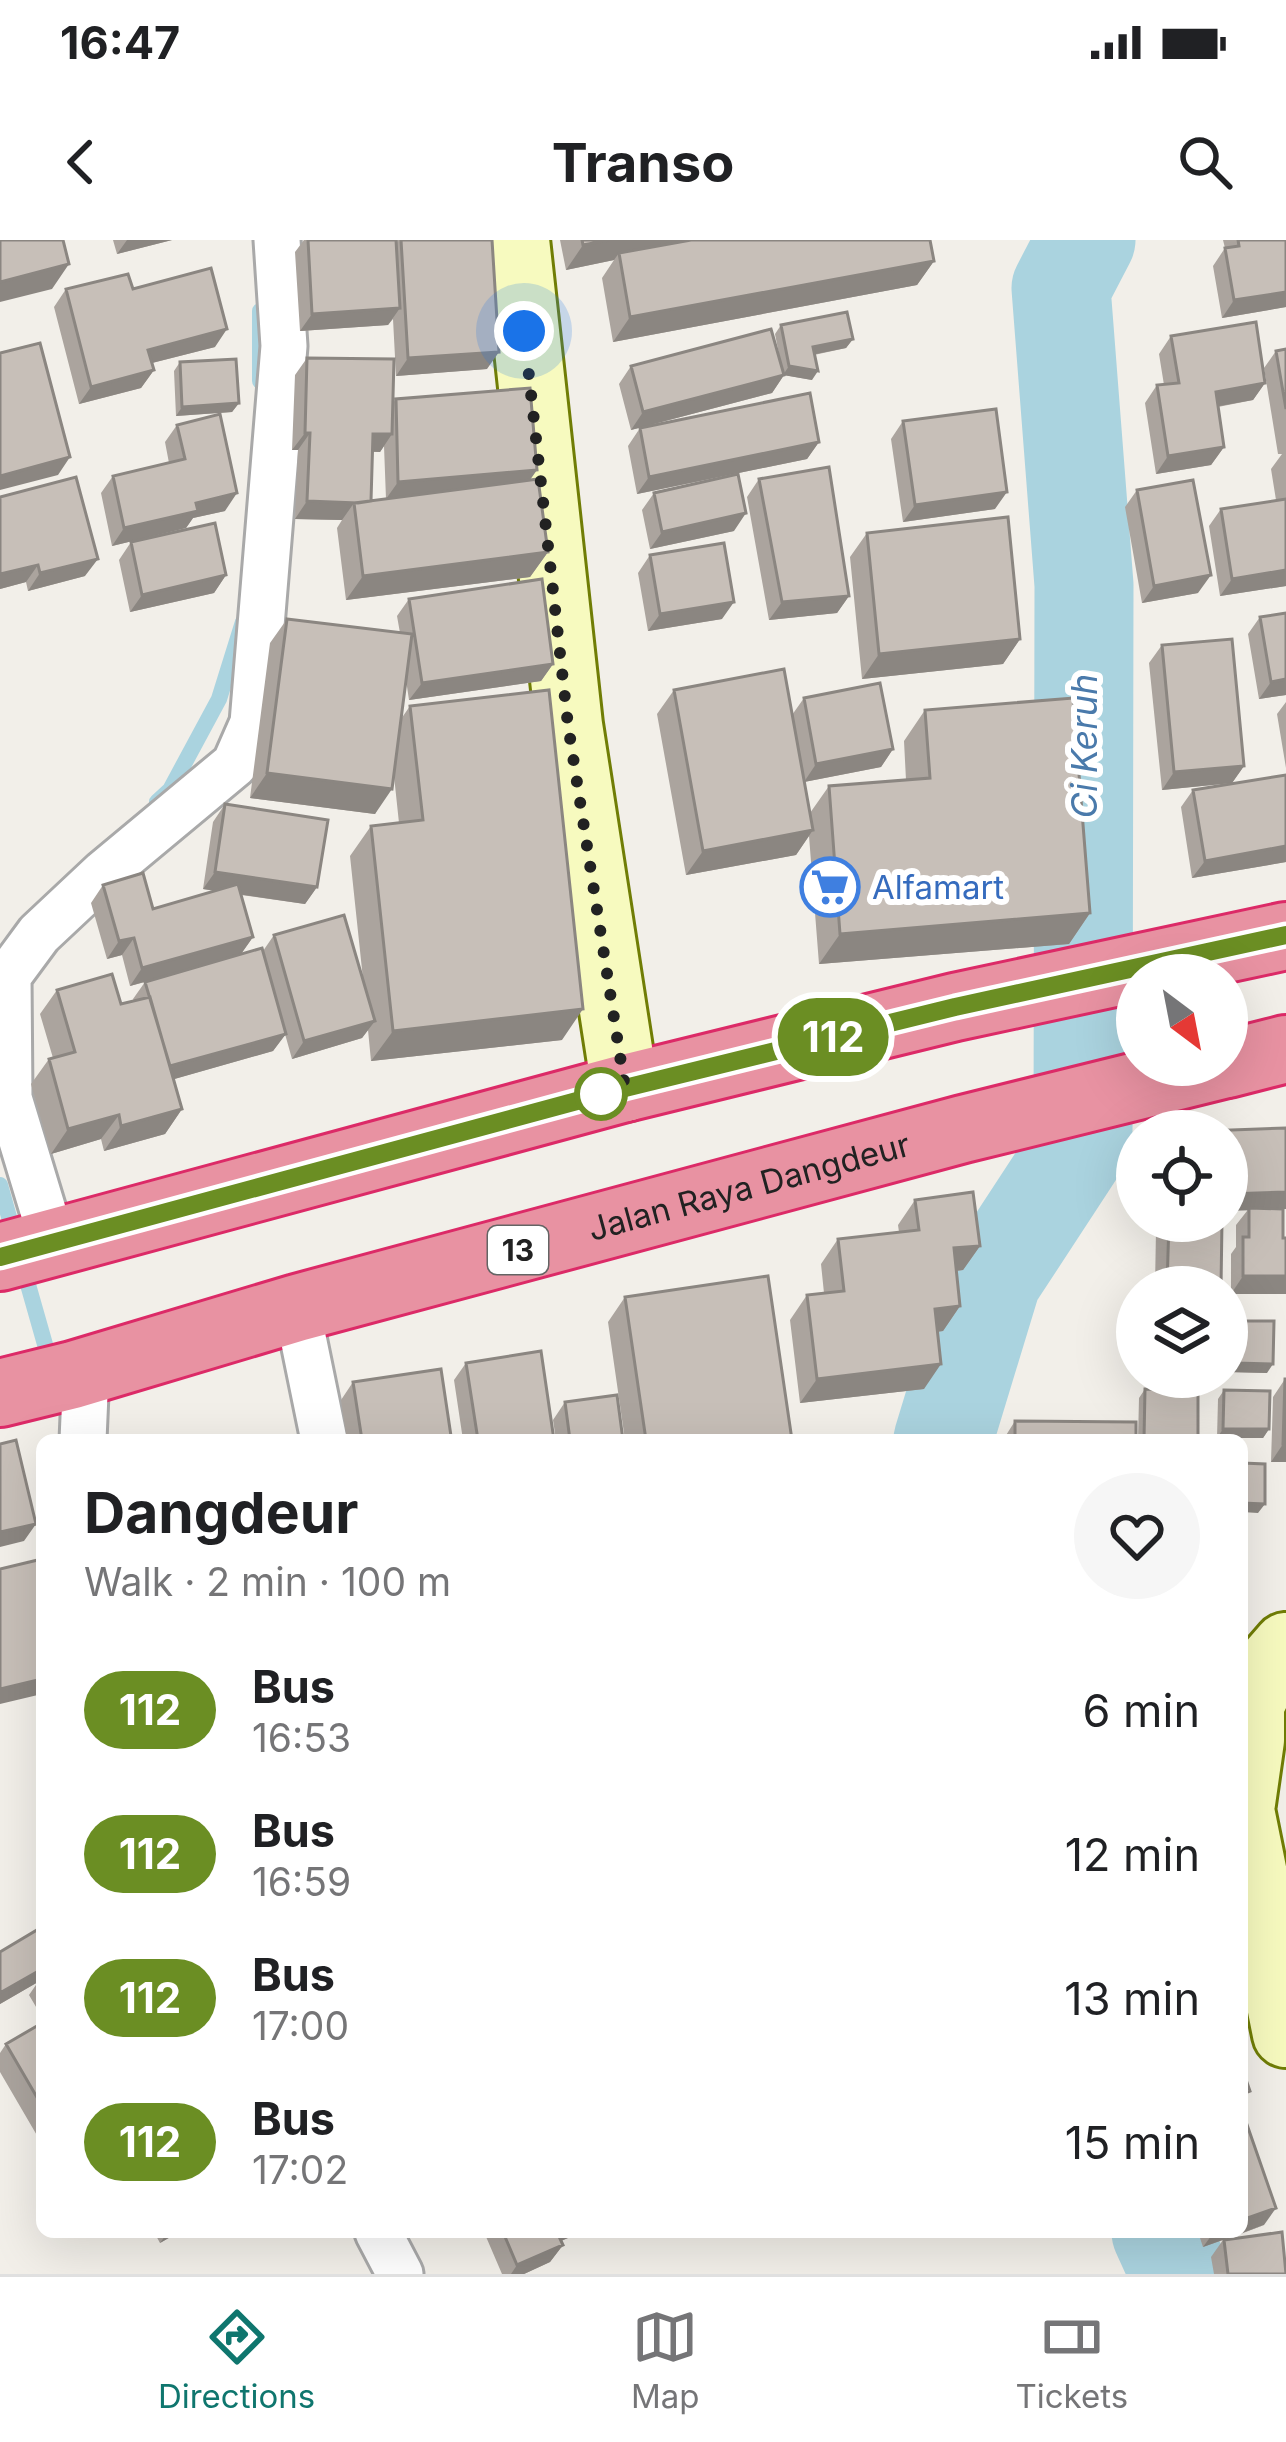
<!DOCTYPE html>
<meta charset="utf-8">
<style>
:root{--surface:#fff;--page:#f6f6f6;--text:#202124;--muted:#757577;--line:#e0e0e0;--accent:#0f766e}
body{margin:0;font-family:Inter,sans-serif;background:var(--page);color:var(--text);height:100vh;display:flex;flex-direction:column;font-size:45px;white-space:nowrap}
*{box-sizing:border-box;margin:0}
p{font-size:39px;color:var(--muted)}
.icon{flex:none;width:66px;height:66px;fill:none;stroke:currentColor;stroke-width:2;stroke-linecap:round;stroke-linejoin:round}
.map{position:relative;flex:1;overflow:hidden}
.side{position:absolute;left:36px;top:1194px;width:1212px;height:804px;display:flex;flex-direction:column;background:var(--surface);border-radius:18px;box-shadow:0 12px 48px #0002}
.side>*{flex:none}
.badge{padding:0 24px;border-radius:39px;font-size:42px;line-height:78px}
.needle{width:78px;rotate:148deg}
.controls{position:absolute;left:1116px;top:714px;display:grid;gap:24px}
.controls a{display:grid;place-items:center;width:132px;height:132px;border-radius:50%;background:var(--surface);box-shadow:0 12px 48px #0002;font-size:60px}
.you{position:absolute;width:60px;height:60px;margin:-30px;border:9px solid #fff;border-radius:50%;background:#1a73e8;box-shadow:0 0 0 18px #1a73e833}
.map>.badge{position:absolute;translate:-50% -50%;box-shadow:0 0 0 6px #fff}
.round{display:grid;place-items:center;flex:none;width:126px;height:126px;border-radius:63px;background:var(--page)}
.head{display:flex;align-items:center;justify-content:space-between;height:204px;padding:0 48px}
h1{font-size:57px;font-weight:700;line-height:90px}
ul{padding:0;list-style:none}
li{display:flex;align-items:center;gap:36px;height:144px;padding:0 48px}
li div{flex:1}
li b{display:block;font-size:45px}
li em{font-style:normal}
li .badge{min-width:132px;font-weight:700;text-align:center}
.status{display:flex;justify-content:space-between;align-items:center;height:84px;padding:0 60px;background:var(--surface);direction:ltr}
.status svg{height:33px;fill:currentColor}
header{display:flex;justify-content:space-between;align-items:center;height:156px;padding:0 48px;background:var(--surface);font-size:54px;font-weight:700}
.menu{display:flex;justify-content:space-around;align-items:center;height:168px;border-top:3px solid var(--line);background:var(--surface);font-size:33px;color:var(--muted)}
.menu a{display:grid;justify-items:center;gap:6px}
.menu .active{color:var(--accent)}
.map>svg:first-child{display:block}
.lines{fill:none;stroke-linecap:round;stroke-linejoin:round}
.stream{stroke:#aad3df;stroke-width:16}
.river{stroke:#aad3df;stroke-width:99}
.street-casing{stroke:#a9a9a9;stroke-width:51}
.secondary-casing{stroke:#707d05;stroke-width:72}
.highway-casing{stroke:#dc2a67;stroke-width:72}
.street{stroke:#fff;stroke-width:45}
.secondary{stroke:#f7fabf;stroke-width:66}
.highway{stroke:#e892a2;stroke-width:66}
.wall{fill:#aba49e;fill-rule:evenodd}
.shaded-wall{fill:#8b8681}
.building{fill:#c7bfb8;stroke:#8b8681;stroke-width:3}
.line-casing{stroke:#fff;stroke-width:27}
.line{stroke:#6b8e23;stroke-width:18}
.walk{stroke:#222;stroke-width:12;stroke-dasharray:0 21.6}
.stop-dot{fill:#fff;stroke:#6b8e23;stroke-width:6}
.labels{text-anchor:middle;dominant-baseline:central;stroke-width:12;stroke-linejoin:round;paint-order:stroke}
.shield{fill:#fff;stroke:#646464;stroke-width:3}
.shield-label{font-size:30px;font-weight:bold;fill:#222}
.shop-label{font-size:33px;fill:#366cbe;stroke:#fff;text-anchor:start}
.street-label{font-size:33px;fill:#222;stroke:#fff}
.water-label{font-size:36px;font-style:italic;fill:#4a7aab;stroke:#fff}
</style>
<div class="status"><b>16:47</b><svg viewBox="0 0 49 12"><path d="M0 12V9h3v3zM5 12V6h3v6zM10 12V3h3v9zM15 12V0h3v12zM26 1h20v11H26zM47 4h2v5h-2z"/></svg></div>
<header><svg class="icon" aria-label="back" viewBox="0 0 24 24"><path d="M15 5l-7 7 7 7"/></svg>Transo<svg class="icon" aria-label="search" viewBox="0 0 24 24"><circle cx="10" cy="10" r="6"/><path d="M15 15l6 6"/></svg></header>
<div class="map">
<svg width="1286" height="2034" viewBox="0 0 1286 2034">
<rect width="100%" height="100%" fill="#f2efe9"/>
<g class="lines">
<path class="stream" d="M260 141V71
M157 562 170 550 219 459 243 382
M0 945 16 1002
M23 1027 52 1129"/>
<path class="river" d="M943 1200 992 1039 1083 900 1084 345 1061 48 1086 0
M1161 1992 1180 2034"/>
<defs>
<path id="street" d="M52 1000 9 858 8 736 39 694 104 633 235 524 253 483 284 106 277 0
M297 1068 324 1200
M83 1200 86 1131
M378 1992 400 2034"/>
<path id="secondary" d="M516 0 569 485 625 848
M1242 1563 1251 1500V1464L1273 1421 1286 1406
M1242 1575 1286 1794"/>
<g id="highway">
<path d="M1227 824 1286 809"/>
<path d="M0 1017 625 848 955 767 1286 696"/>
<path id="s1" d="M0 1153 73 1135 297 1068 963 889 1222 825"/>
</g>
</defs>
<use href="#street" class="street-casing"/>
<use href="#secondary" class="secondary-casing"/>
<use href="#highway" class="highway-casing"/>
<use href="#street" class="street"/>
<use href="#secondary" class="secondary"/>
<use href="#highway" class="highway"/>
</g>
<path class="wall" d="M113 0H172L117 14Z
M304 0H492L487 129 396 136 393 79 388 85 300 91 295 12Z
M560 0H930L934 21 917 45 613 102 602 38 614 20 566 30Z
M1223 0H1286V67L1222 78 1213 26 1225 8Z
M66 49H133L215 107 152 123 154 130 141 148 79 164 54 67Z
M781 85 853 99 846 108 814 115 812 140 784 135 772 153 631 190 619 144 631 126 781 124 775 94Z
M1171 96 1265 143 1253 160 1218 167 1224 207 1211 225 1156 234 1145 163 1157 145H1164L1159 114Z
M1286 109V346L1220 356 1209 286 1221 269 1276 260 1271 229 1282 214H1278L1264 128 1276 111Z
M307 118 393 163 396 159 530 240 548 312 530 337 346 360 337 288 342 280 295 279 298 210H292L295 135ZM384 206 386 259 371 261 372 212H380Z
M180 122 239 163 232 172 176 176 174 131Z
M903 181 995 269 903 282 891 199Z
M177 185 225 271 193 278 186 288 112 306 101 253 113 236 169 223 165 202Z
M640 188 819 202 807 219 637 254 628 206Z
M759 239 849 356 837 373 769 380 747 257Z
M1137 250 1198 353 1142 363 1125 267Z
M654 253 734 291 650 309 642 270Z
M0 257 85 336 28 351 26 342 0 349Z
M867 293 1020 399 1003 424 862 439 850 317Z
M131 302 226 335 214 353 130 372 119 320Z
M650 315 722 379 648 391 638 333Z
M409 359 553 424 541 441 409 460 406 440 401 479 410 466 562 800 371 821 368 790 362 798 292 819 285 794 273 811 174 839 182 869 165 894 104 911 101 899 51 914 31 844 49 819 53 818 40 774 57 750 121 764 134 761 133 759 145 742 130 746 122 715 107 719 91 663 103 645 153 669 215 651 203 649 213 582 225 564 317 647 305 664 241 655 253 697 241 714 263 711 274 695 363 739 350 616 371 586 399 583 394 536 375 574 250 558 270 403 287 379 400 393 397 376Z
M1286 373V455L1259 459 1248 394 1260 377Z
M1162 405 1244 526 1232 543 1162 550 1149 423Z
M674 450 792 475 804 458 893 509 881 527 804 542 810 573 829 546 906 540 904 501 925 470 1090 673 1069 704 819 724 809 596 796 615 686 635 657 474Z
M1286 462V528L1277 474Z
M1286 535V622L1192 638 1181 567 1193 550Z
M1286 888V969H1283V998H1286V1054H1231V1014L1236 1007V985L1247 971Z
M915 960 980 1006 963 1030 956 1031 960 1066 943 1091 937 1092 924 1149 800 1163 790 1080 807 1055 824 1053 821 1024 838 999 899 992 898 985Z
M1163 981H1222L1221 1047H1155L1156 990Z
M625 1057 792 1200H625L608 1082Z
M1236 1081 1267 1133 1228 1132 1229 1090Z
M466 1123 554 1200H463L454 1140Z
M1285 1139 1286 1222H1271L1273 1157Z
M353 1142 448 1200H347L341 1160Z
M1145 1149 1198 1200H1138L1139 1158Z
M1224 1150 1269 1189 1263 1198H1217L1218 1159Z
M565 1162 623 1200H556L553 1180Z
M1015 1181 1136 1200H1003Z
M42 1687V1777L29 1755 38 1742 0 1764V1712Z
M42 1783V1904L0 1832V1813L6 1804Z
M1264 1985 1225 2000 1286 2034H1214L1211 2017 1223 2000 1203 2007 1198 1992H1242Z
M154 1992H179L160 2003Z
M484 1992H582L561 2001 563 2005 550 2022 524 2034H502Z"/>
<path class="shaded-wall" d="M127 0H172L117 14Z
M609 0H718L619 13 614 20 566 30 583 5Z
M934 21 917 45 613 102 630 77Z
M69 24 52 49 0 62V42Z
M1286 52V67L1222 78 1234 60Z
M400 68 388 85 300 91 312 74Z
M227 89 215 107 136 127 148 110Z
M853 99 846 108 806 116 813 107Z
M499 112 487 129 396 136 408 118Z
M789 126 818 131 812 140 783 135Z
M154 130 141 148 79 164 91 147Z
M784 135 772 153 631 190 643 172Z
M1265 143 1253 160 1203 169 1216 152Z
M239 163 232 172 176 176 182 167Z
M305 193H310L298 210H292Z
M373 194H392L380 212 360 211Z
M819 202 807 219 637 254 649 237Z
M1224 207 1211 225 1156 234 1168 216Z
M70 217 58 235 0 250V236Z
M537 230 525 247 386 259 398 242Z
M1007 252 995 269 903 282 915 265Z
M237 253 225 271 193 278 186 288 112 306 124 288 196 263Z
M307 261 354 263 342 280 295 279Z
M746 273 734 291 650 309 662 292Z
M548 312 530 337 346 360 363 336Z
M98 319 85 336 28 351 40 333Z
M38 325 26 342 0 349V334Z
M1286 330V346L1220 356 1232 339Z
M226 335 214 353 130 372 142 355Z
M1211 335 1198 353 1142 363 1154 346Z
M849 356 837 373 769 380 782 362Z
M734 362 722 379 648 391 660 374Z
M1020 399 1003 424 862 439 879 414Z
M553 424 541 441 409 460 422 443Z
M1286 439V455L1259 459 1271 442Z
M893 509 881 527 804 542 816 524Z
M1244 526 1232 543 1162 550 1174 532Z
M267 533 392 549 375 574 250 558Z
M813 590 796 615 686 635 703 611Z
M1286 606V622L1192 638 1205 621Z
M215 632 317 647 305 664 203 649Z
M1090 673 1069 704 819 724 840 694Z
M253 697 241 714 130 746 142 728Z
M134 698 122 715 107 719 119 701Z
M583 769 562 800 371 821 393 791Z
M375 781 362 798 292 819 304 801Z
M286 794 273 811 157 844 170 827Z
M182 869 165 894 104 911 121 886Z
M119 875 101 899 51 914 68 889Z
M1286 952V969L1227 971V954Z
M980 1006 963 1030 937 1033 954 1008Z
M1243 1036H1286V1054H1231Z
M960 1066 943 1091 917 1094 935 1069Z
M1235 1123 1273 1124 1267 1133 1228 1132Z
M941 1124 924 1149 800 1163 817 1139Z
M1223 1189H1269L1263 1198H1217Z
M1283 1204H1286V1222H1271Z
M1242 1263 1265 1264 1258 1273 1242 1272Z
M36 1284 24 1301 0 1307V1292Z
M42 1439V1454L0 1464V1449Z
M42 1729V1739L41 1737 38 1742 0 1764V1753Z
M1276 1968 1264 1985 1203 2007 1214 1992H1242V1980Z
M168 1992H179L160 2003Z
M564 1992H582L556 2003Z
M563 2005 550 2022 524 2034H511L517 2025Z"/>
<path class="building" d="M0 0H63L69 24 0 42Z
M308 0H396L400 68 312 74Z
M401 0H492L499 112 408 118Z
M582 0H609L583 5Z
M691 0H930L934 21 630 77 619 13Z
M1238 0H1286V52L1234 60 1225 8 1239 6Z
M211 28 227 89 148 110 154 130 91 147 66 49 128 34 133 49Z
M847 72 853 99 813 107 818 131 789 126 781 85Z
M1256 82 1265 143 1216 152 1224 207 1168 216 1157 145 1179 143 1171 96Z
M771 89 784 135 643 172 631 126Z
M40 103 70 217 0 236V113Z
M1286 109V169L1276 111Z
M307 118 394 119 392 194H373L371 261 358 263 307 261 310 193H305Z
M236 119 239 163 182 167 180 122Z
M530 148 537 230 398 242 396 159Z
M810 153 819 202 649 237 640 188Z
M996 169 1007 252 915 265 903 181Z
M220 174 237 253 196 263 198 271 124 288 113 236 185 219 177 185Z
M829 227 849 356 782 362 759 239Z
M738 234 746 273 662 292 654 253Z
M76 237 98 319 40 333 38 325 0 334V257Z
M538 239 548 312 363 336 354 263Z
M1193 240 1211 335 1154 346 1137 250Z
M1286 259V330L1232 339 1221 269Z
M1008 277 1020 399 879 414 867 293Z
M215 283 226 335 142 355 131 302Z
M724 303 734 362 660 374 650 315Z
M542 339 553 424 422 443 409 359Z
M1286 373V439L1271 442 1260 377Z
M287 379 412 394 392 549 267 533Z
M1232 399 1244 526 1174 532 1162 405Z
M784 429 813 590 703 611 674 450Z
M880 443 893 509 816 524 804 458Z
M549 450 583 769 393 791 371 586 423 580 410 466Z
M1073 458 1090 673 840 694 829 546 930 538 925 470Z
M1286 535V606L1205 621 1193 550Z
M225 564 328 580 317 647 215 632Z
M143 633 153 669 238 644 253 697 142 728 134 698 119 701 103 645Z
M344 675 375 781 304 801 274 695Z
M262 708 286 794 170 826 145 742Z
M112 734 121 764 150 757 182 869 121 886 119 875 68 889 49 819 75 812 57 750Z
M1286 888V952L1227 954V891H1204Z
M973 952 980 1006 954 1008 960 1066 935 1069 941 1124 817 1139 807 1055 844 1051 838 999 919 990 915 960Z
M1249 968 1283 969V998H1286V1036H1243V997H1249Z
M1169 981H1222L1221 1047H1167Z
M768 1036 792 1200H646L625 1057Z
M1236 1081H1274L1273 1124 1235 1123Z
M541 1111 554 1200H478L466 1123Z
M441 1129 451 1196 444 1198 445 1200H362L353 1142Z
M1285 1139H1286V1204H1283Z
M1145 1149 1198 1150V1200L1144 1199Z
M1224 1150 1270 1151 1269 1189H1223Z
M617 1155 623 1200H570L565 1162Z
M1015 1181 1136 1182V1200H1015Z
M16 1200 36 1284 0 1292V1204Z
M1242 1223 1265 1224V1264L1242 1263Z
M42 1319V1439L0 1449V1329Z
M42 1687V1729L0 1753V1712Z
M42 1783V1866L6 1804Z
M1242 1828 1250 1851 1242 1854Z
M1244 1876 1276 1968 1242 1980V1877Z
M503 1992H557L563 2005 517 2025Z
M1282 1992 1286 2034H1228L1224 2000Z"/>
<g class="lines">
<defs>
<path id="line" d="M0 1017 625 848 955 767 1286 695"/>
</defs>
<use href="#line" class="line-casing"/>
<use href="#line" class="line"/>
<path class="walk" d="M524 91 568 485 625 848 601 854"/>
</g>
<defs>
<symbol id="supermarket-ring" viewBox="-11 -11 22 22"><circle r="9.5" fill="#fff" stroke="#3f7fe0" stroke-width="1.5"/><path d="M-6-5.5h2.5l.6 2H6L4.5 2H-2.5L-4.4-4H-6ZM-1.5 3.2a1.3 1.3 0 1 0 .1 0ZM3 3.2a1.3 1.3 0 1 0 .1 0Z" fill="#3f7fe0"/></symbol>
</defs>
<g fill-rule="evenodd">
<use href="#supermarket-ring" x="797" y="614" width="66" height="66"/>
</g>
<circle class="stop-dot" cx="601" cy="854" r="24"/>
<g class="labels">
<rect class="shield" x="488" y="986" width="60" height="48" rx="9"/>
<g class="shield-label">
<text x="518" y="1010">13</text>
</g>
<g class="shop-label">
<text x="872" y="647">Alfamart</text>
</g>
<g class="street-label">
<text stroke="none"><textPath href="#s1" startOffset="777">Jalan Raya Dangdeur</textPath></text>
</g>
<g class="water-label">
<text transform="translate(1084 506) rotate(-90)">Ci Keruh</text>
</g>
</g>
</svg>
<div class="controls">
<a><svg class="needle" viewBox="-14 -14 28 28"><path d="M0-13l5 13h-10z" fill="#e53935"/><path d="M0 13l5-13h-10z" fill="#757577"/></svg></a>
<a><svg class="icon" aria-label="locate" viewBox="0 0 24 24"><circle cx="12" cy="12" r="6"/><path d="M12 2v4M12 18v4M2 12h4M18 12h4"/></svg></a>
<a><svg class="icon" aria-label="layers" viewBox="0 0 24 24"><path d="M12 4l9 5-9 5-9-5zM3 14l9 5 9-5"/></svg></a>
</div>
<div class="you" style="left:524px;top:91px"></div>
<b class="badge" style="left:833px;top:797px;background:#6b8e23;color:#fff">112</b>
<section class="side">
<div class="head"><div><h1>Dangdeur</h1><p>Walk · 2 min · 100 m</p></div><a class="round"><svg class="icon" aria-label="heart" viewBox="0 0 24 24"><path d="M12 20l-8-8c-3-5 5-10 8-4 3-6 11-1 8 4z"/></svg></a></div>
<ul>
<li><span class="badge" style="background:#6b8e23;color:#fff">112</span><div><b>Bus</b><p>16:53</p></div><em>6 min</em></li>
<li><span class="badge" style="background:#6b8e23;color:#fff">112</span><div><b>Bus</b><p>16:59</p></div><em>12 min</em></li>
<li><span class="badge" style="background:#6b8e23;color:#fff">112</span><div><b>Bus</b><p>17:00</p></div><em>13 min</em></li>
<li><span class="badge" style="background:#6b8e23;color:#fff">112</span><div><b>Bus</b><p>17:02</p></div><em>15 min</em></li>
</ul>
</section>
</div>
<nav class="menu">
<a class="active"><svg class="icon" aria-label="directions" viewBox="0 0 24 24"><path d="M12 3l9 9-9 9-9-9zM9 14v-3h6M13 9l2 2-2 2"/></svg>Directions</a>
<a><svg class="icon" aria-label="map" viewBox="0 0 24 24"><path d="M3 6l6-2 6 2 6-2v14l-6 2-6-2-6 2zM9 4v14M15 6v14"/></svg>Map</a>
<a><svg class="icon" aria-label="tickets" viewBox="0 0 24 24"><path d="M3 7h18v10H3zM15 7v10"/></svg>Tickets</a>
</nav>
